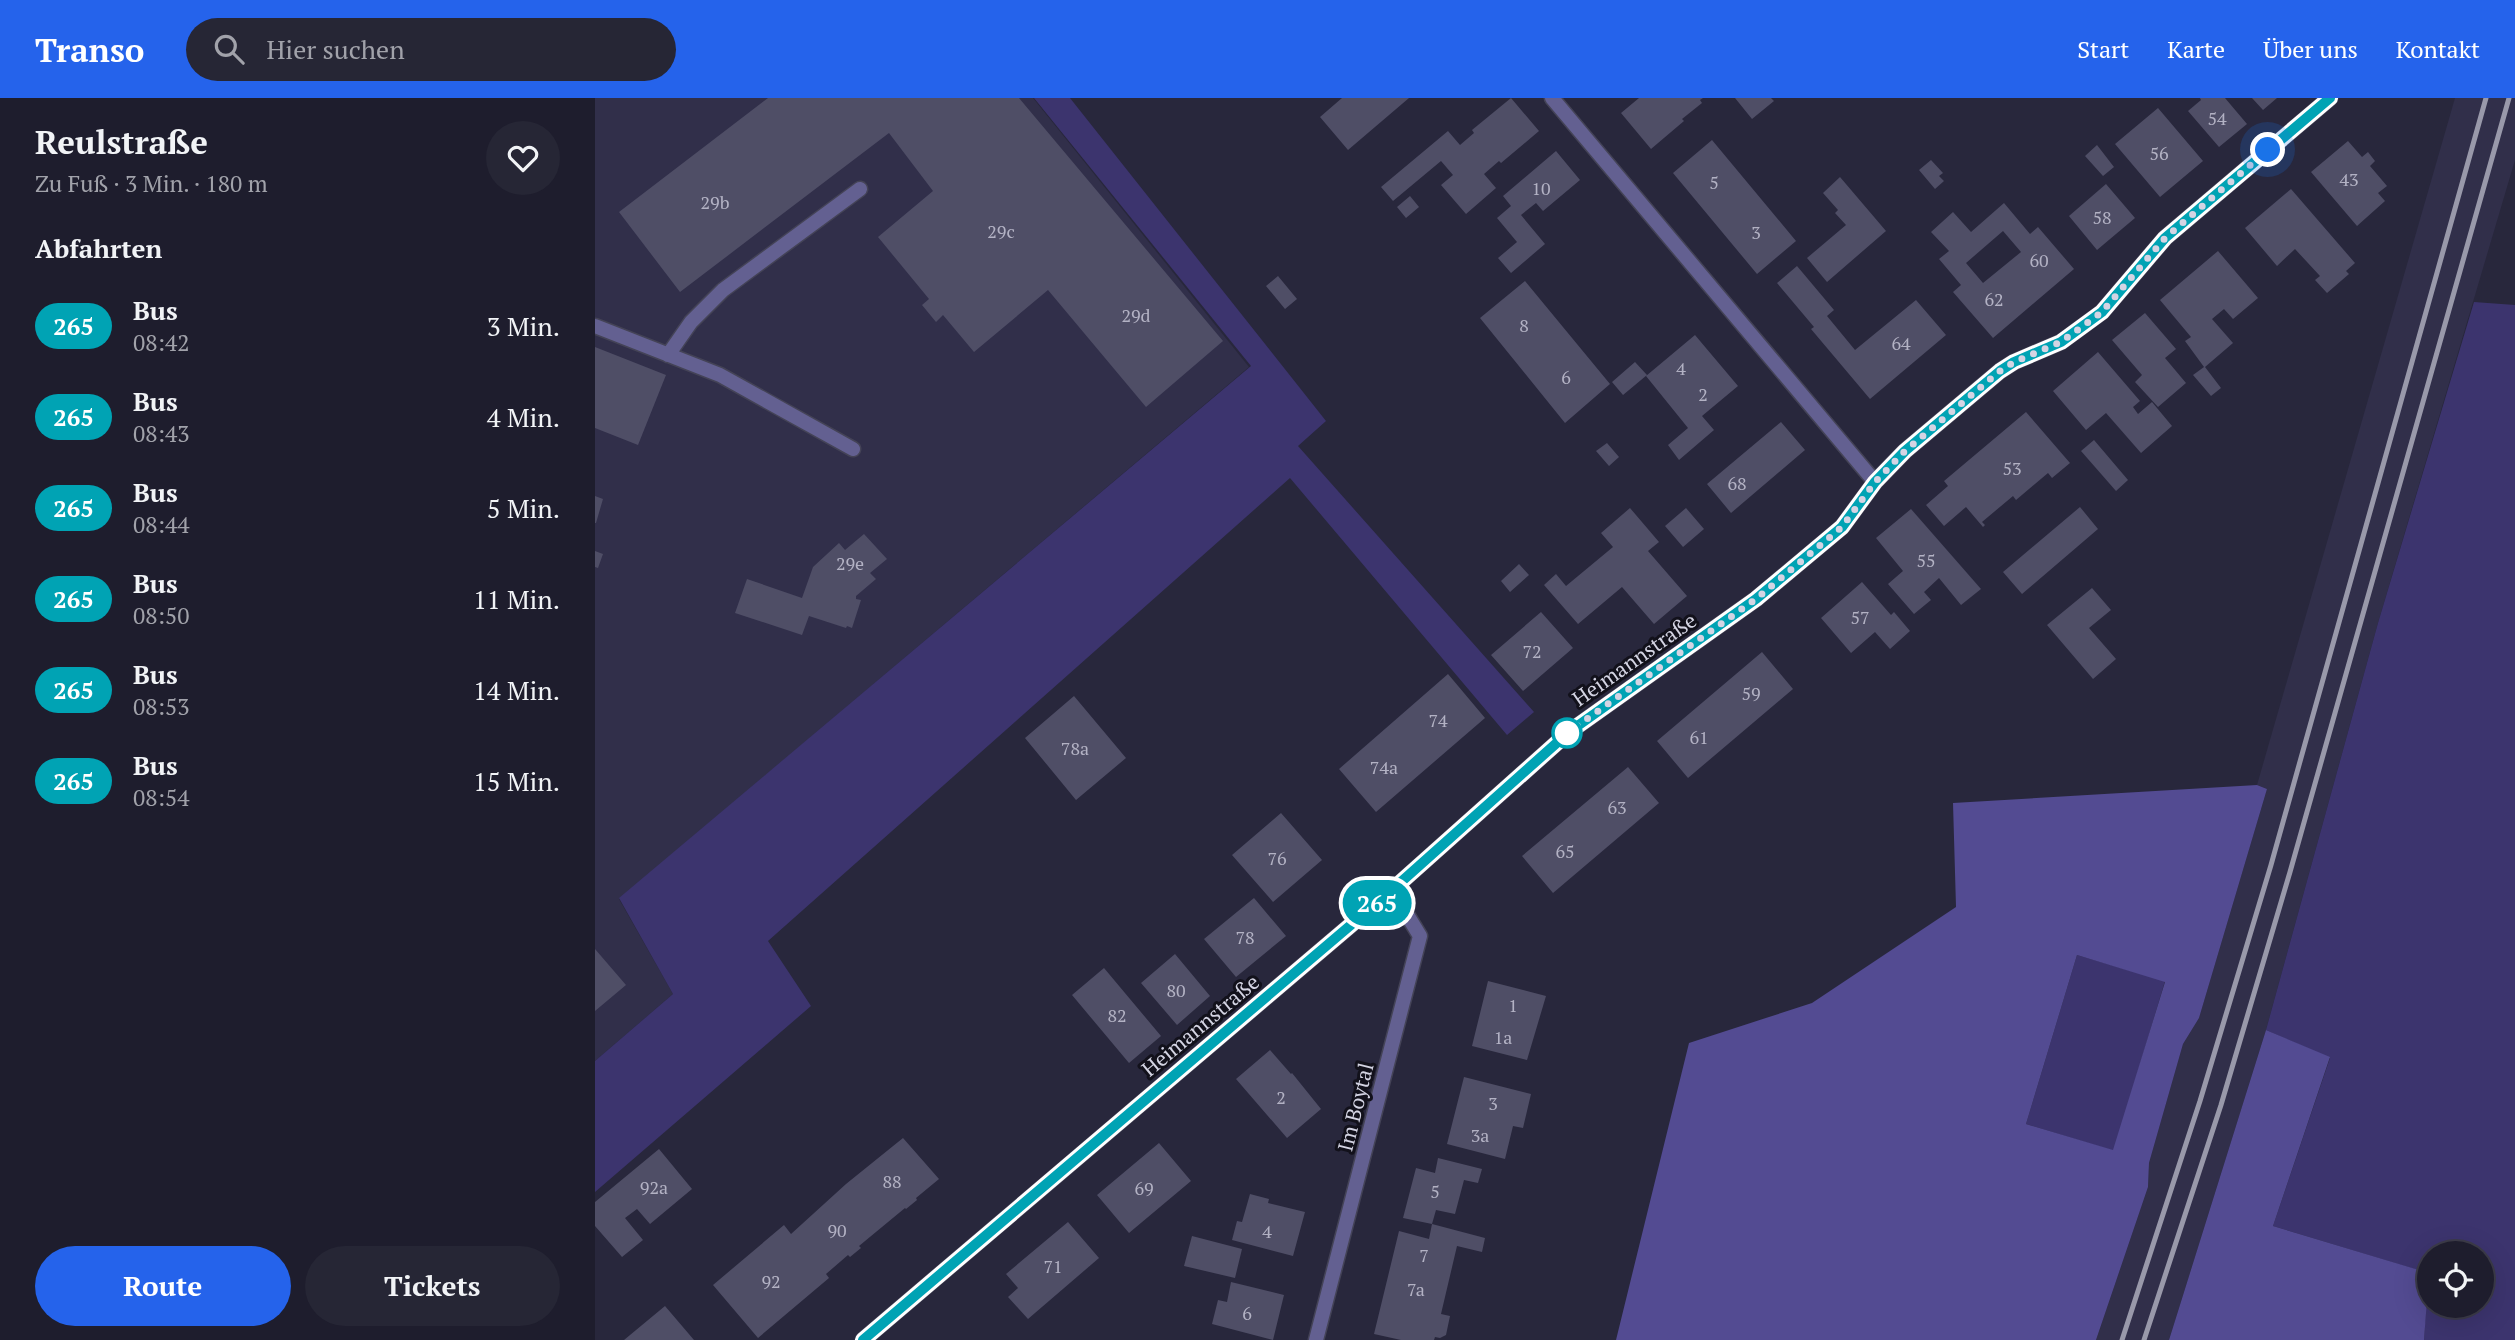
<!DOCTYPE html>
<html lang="de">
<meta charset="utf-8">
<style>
:root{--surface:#1e1d2d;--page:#262635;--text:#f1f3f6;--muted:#a1a2aa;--line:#3c3b49;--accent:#2563eb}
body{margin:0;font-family:"PT Serif",serif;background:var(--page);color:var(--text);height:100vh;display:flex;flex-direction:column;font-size:26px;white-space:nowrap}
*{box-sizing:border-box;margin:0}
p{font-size:23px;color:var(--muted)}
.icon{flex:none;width:38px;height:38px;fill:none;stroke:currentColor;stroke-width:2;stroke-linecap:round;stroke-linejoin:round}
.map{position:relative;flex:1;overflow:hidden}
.sheet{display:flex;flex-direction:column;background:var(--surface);width:595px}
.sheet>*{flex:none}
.badge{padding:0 14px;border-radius:23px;font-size:24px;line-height:46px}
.tools{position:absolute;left:1822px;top:1143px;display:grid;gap:14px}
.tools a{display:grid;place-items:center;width:77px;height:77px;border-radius:50%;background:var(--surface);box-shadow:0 7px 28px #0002,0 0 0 2px var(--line);font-size:35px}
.you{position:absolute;width:35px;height:35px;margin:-18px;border:5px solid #fff;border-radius:50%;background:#1a73e8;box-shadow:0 0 0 10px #1a73e833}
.map>.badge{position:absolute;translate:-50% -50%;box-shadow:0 0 0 4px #fff}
h2{padding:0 35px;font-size:26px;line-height:63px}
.round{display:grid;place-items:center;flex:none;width:74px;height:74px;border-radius:37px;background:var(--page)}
.head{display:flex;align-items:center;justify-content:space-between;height:119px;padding:0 35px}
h1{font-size:33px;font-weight:700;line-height:52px}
.action{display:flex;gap:14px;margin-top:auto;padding:14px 35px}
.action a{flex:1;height:80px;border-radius:42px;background:var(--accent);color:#fff;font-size:28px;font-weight:700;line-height:80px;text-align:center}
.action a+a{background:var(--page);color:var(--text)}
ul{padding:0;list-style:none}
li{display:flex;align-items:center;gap:21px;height:91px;padding:0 35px}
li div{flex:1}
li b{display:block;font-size:26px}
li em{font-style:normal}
li .badge{min-width:77px;font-weight:700;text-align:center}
header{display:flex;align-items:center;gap:42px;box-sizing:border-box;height:98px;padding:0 35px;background:var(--accent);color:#fff}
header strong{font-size:33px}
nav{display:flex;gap:38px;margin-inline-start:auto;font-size:24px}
.search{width:490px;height:63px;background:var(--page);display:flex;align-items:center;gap:18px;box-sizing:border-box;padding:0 24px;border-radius:38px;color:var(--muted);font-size:26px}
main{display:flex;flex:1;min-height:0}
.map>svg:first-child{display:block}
.built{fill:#312f4a}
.green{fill:#3c346e;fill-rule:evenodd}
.forest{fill:#534b92;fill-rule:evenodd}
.building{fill:#4f4e66;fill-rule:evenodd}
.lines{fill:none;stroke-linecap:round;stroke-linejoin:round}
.lane-casing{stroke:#444357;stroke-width:17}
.street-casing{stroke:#444357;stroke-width:17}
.lane{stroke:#636091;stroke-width:14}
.street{stroke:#636091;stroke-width:14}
.rail{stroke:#99a;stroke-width:5}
.line-casing{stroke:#fff;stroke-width:16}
.line{stroke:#00a3b4;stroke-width:10}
.walk{stroke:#d4d4e3;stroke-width:7;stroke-dasharray:0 12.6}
.stop-dot{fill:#fff;stroke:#00a3b4;stroke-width:3.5}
.labels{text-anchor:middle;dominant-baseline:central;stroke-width:6;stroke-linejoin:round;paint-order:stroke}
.number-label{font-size:18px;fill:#b3b2c4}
.street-label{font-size:21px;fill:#d4d4e3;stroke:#12111b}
</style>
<header>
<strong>Transo</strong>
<div class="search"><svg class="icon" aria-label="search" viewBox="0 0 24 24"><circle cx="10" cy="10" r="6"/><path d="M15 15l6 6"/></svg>Hier suchen</div>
<nav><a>Start</a><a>Karte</a><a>Über uns</a><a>Kontakt</a></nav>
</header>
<main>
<section class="sheet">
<div class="head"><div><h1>Reulstraße</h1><p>Zu Fuß · 3 Min. · 180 m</p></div><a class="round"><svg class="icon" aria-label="heart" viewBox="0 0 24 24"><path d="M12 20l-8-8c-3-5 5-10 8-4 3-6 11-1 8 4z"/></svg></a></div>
<h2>Abfahrten</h2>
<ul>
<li><span class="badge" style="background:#00a3b4;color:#fff">265</span><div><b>Bus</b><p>08:42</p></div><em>3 Min.</em></li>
<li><span class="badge" style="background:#00a3b4;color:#fff">265</span><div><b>Bus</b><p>08:43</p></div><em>4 Min.</em></li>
<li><span class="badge" style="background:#00a3b4;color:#fff">265</span><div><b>Bus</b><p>08:44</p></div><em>5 Min.</em></li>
<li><span class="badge" style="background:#00a3b4;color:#fff">265</span><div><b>Bus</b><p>08:50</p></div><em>11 Min.</em></li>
<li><span class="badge" style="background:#00a3b4;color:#fff">265</span><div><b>Bus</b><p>08:53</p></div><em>14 Min.</em></li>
<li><span class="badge" style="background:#00a3b4;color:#fff">265</span><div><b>Bus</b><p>08:54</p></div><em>15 Min.</em></li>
</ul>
<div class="action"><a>Route</a><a>Tickets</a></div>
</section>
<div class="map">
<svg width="1920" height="1242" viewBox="0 0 1920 1242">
<rect width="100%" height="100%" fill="#28273c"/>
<path class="built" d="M0 0H438L654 269 24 801 78 896 0 963Z
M1860 0H1920V62L1783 525 1671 932 1574 1242H1501L1553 1089 1554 1065 1588 946 1604 920 1672 691 1662 687Z"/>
<path class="green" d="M439 0H475L731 323 703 348 939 614 912 637 695 380 173 843 216 908 0 1094V963L78 896 24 800 656 268Z
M1879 204 1920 207V1242H1829L1833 1175 1678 1128 1735 960 1671 932 1783 525ZM1834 1155H1886V1208H1834Z
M1482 857 1570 883 1519 1053 1431 1026Z"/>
<path class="forest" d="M1662 687 1672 691 1604 920 1588 946 1554 1065 1553 1089 1501 1242H1021L1094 945 1217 905 1361 809 1358 705ZM1482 857 1570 884 1518 1052 1431 1026Z
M1671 932 1735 959 1678 1128 1834 1175 1829 1242H1574Z"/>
<path class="building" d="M173 0H424L628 243 551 309 453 192 379 254 348 217 341 224 327 207 334 201 283 139 338 93 294 35 85 194 24 114Z
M747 0H814L753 52 725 19Z
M916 0 944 33 906 65 904 63 889 76 901 90 871 116 846 87 858 77 846 63 798 103 786 89 853 33 865 47 879 35 877 32Z
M1044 0H1108L1105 2 1107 5 1087 21 1089 23 1056 51 1026 15Z
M1140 0H1176L1179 3 1157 21Z
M1605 0H1630L1652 26 1624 49 1593 13 1606 2Z
M1657 0H1682L1668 12Z
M1563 10 1608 63 1565 99 1520 46Z
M1117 42 1201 143 1162 176 1078 75Z
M1753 43 1767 59 1773 54 1780 63 1775 68 1792 88 1783 95 1790 103 1762 128 1716 74Z
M1502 47 1519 69 1508 78 1490 58Z
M961 53 985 82 948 113 941 105 926 117 950 146 916 175 903 160 922 144 902 120 916 108 908 98Z
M1336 62 1348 75 1344 78 1349 83 1340 91 1324 72Z
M1245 79 1291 133 1232 184 1212 160 1251 127 1240 115 1243 112 1228 95Z
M1511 86 1540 120 1502 152 1474 118Z
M1696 91 1760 165 1751 173 1754 176 1732 195 1720 182 1725 178 1700 151 1682 168 1650 130Z
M815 98 824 109 811 120 802 109Z
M1409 105 1435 136 1443 129 1479 171 1398 240 1358 194 1366 187 1344 161 1354 153 1336 134 1358 114 1376 134ZM1408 133 1426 154 1388 185 1371 165Z
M1623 153 1663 200 1638 221 1629 211 1617 221 1638 245 1610 269 1626 290 1616 298 1598 277 1609 269 1590 243 1596 239 1565 202Z
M1202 168 1239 212 1232 218 1260 252 1321 202 1351 237 1275 301 1216 231 1219 229 1182 185Z
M683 178 702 201 690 211 671 188Z
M930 183 1015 286 970 325 885 220Z
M1550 215 1581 251 1570 260 1591 285 1563 309 1540 284 1547 277 1517 242Z
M1100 237 1143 288 1107 318 1119 332 1084 362 1073 347 1093 330 1051 278Z
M0 249 71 277 43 347 0 330Z
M1503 254 1545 303 1538 309 1543 316 1557 304 1577 328 1546 355 1511 315 1491 332 1458 293Z
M1040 264 1052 277 1028 297 1017 284Z
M1431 314 1475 365 1457 380 1453 375 1421 402 1418 398 1387 424 1390 427 1388 429 1371 409 1349 428 1331 407 1353 388 1349 383Z
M1186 324 1210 352 1136 415 1112 386Z
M1499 342 1533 382 1521 393 1486 353Z
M1012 345 1024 359 1014 368 1001 353Z
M0 398 8 401 1 425H0Z
M1485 409 1503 431 1427 496 1408 474Z
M1035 410 1064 444 1053 453 1092 498 1059 526 1027 489 983 526 949 487 961 476 971 488 1018 449 1006 435Z
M1091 410 1109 431 1088 449 1070 428Z
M1316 411 1386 491 1366 507 1344 480 1329 494 1336 502 1319 516 1293 486 1308 473 1281 440Z
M269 436 292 461 275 475 281 481 261 498V501L266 502 257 530 252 528 251 530 214 518 207 537 140 515 152 481 207 500 218 469 244 445 250 452Z
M0 453 8 456 3 470 0 469Z
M924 466 934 477 915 494 906 483Z
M1267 484 1296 517 1299 514 1315 533 1295 551 1280 534 1256 555 1226 520Z
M1497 490 1516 512 1494 530 1521 561 1498 581 1452 527Z
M946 514 978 550 928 593 896 557Z
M1167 554 1198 591 1093 680 1062 643Z
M853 576 890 620 781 714 744 671Z
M479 598 531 660 481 702 430 640Z
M1033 669 1064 705 958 795 927 758Z
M686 715 727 762 678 804 637 757Z
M659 800 691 838 641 879 609 841Z
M0 851 31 887 0 913Z
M580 856 615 898 582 927 546 885Z
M509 870 566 938 534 965 477 897Z
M893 883 951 898 932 962 877 948Z
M675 952 696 976 697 975 726 1011 692 1040 641 981Z
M869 979 936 996 928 1030 918 1028 910 1061 852 1046Z
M308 1040 344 1081 321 1100 322 1102 311 1111 310 1110 264 1148 266 1150 255 1159 253 1157 231 1176 234 1180 163 1240 118 1187 189 1127 196 1136 251 1086Z
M564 1045 596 1083 534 1135 502 1097Z
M64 1051 97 1091 55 1126 42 1111 30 1120 48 1142 27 1159 0 1128V1104Z
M843 1060 887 1071 883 1085 869 1082 860 1116 841 1112 837 1126 808 1120 821 1070 840 1075Z
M655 1096 674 1101 673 1105 710 1114 698 1158 637 1142 642 1123 647 1124Z
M473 1124 504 1160 433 1221 413 1199 423 1190 411 1176Z
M837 1126 890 1140 887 1154 862 1148 846 1216 855 1218 851 1237 845 1240 840 1239 839 1242H806L779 1236 804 1133 834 1141Z
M597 1138 647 1151 640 1180 589 1168Z
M636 1184 689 1197 678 1242 617 1226 623 1202 632 1204Z
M70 1208 99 1242H29Z"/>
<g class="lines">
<defs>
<path id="lane" d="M0 228 125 277 258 351
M73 257 96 224 128 192 265 91"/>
<path id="street" d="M957 0 1280 384
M268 1242 797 792 974 634 1161 501 1247 429 1280 384 1310 353 1405 273 1419 264 1466 244 1507 214 1570 140 1735 0
M721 1242 825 838 797 792"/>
</defs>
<use href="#lane" class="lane-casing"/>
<use href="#street" class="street-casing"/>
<use href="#lane" class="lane"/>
<use href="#street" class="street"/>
<path class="rail" d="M1527 1242 1605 1003 1676 767 1891 0
M1549 1242 1626 1007 1695 774 1914 0"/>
</g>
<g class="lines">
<defs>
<path id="line" d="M268 1242 797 792 974 634 1161 501 1247 429 1280 384 1310 353 1405 273 1419 264 1466 244 1507 214 1570 140 1735 0"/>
</defs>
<use href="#line" class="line-casing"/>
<use href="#line" class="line"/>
<path class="walk" d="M972 635 1161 501 1247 429 1280 384 1310 353 1405 273 1419 264 1466 244 1507 214 1570 140 1673 52"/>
</g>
<circle class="stop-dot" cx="972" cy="635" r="14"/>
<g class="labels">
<g class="number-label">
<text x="1622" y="20">54</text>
<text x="1564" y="55">56</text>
<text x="1754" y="81">43</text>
<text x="1119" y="84">5</text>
<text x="946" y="90">10</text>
<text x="120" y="104">29b</text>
<text x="1507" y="119">58</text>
<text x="406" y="133">29c</text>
<text x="1161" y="134">3</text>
<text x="1444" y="162">60</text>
<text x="1399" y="201">62</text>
<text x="541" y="217">29d</text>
<text x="929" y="227">8</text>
<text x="1306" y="245">64</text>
<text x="1086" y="270">4</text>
<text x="971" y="279">6</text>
<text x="1108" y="296">2</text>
<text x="1417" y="370">53</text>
<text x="1142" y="385">68</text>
<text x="1331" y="462">55</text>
<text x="255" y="465">29e</text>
<text x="1265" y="519">57</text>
<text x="937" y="553">72</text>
<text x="1156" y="595">59</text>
<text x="843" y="622">74</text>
<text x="1104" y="639">61</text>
<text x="480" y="650">78a</text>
<text x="789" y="669">74a</text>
<text x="1022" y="709">63</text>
<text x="970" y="753">65</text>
<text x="682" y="760">76</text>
<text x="650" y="839">78</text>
<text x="581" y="892">80</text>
<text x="918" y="907">1</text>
<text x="522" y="917">82</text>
<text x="908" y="939">1a</text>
<text x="686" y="999">2</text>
<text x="898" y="1005">3</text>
<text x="885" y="1037">3a</text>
<text x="297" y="1083">88</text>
<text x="59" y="1089">92a</text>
<text x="549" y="1090">69</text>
<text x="840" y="1093">5</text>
<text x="242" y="1132">90</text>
<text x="672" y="1133">4</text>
<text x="829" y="1157">7</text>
<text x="458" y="1168">71</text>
<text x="176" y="1183">92</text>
<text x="821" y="1191">7a</text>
<text x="652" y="1215">6</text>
</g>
<g class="street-label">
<text transform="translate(1039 561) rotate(-35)">Heimannstraße</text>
<text transform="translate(605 927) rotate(-40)">Heimannstraße</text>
<text transform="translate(760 1009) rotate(-76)">Im Boytal</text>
</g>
</g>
</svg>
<div class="tools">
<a><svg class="icon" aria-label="locate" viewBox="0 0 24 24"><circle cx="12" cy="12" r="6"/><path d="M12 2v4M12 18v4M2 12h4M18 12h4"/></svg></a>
</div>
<div class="you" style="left:1673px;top:52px"></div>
<b class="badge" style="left:782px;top:805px;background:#00a3b4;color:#fff">265</b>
</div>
</main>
